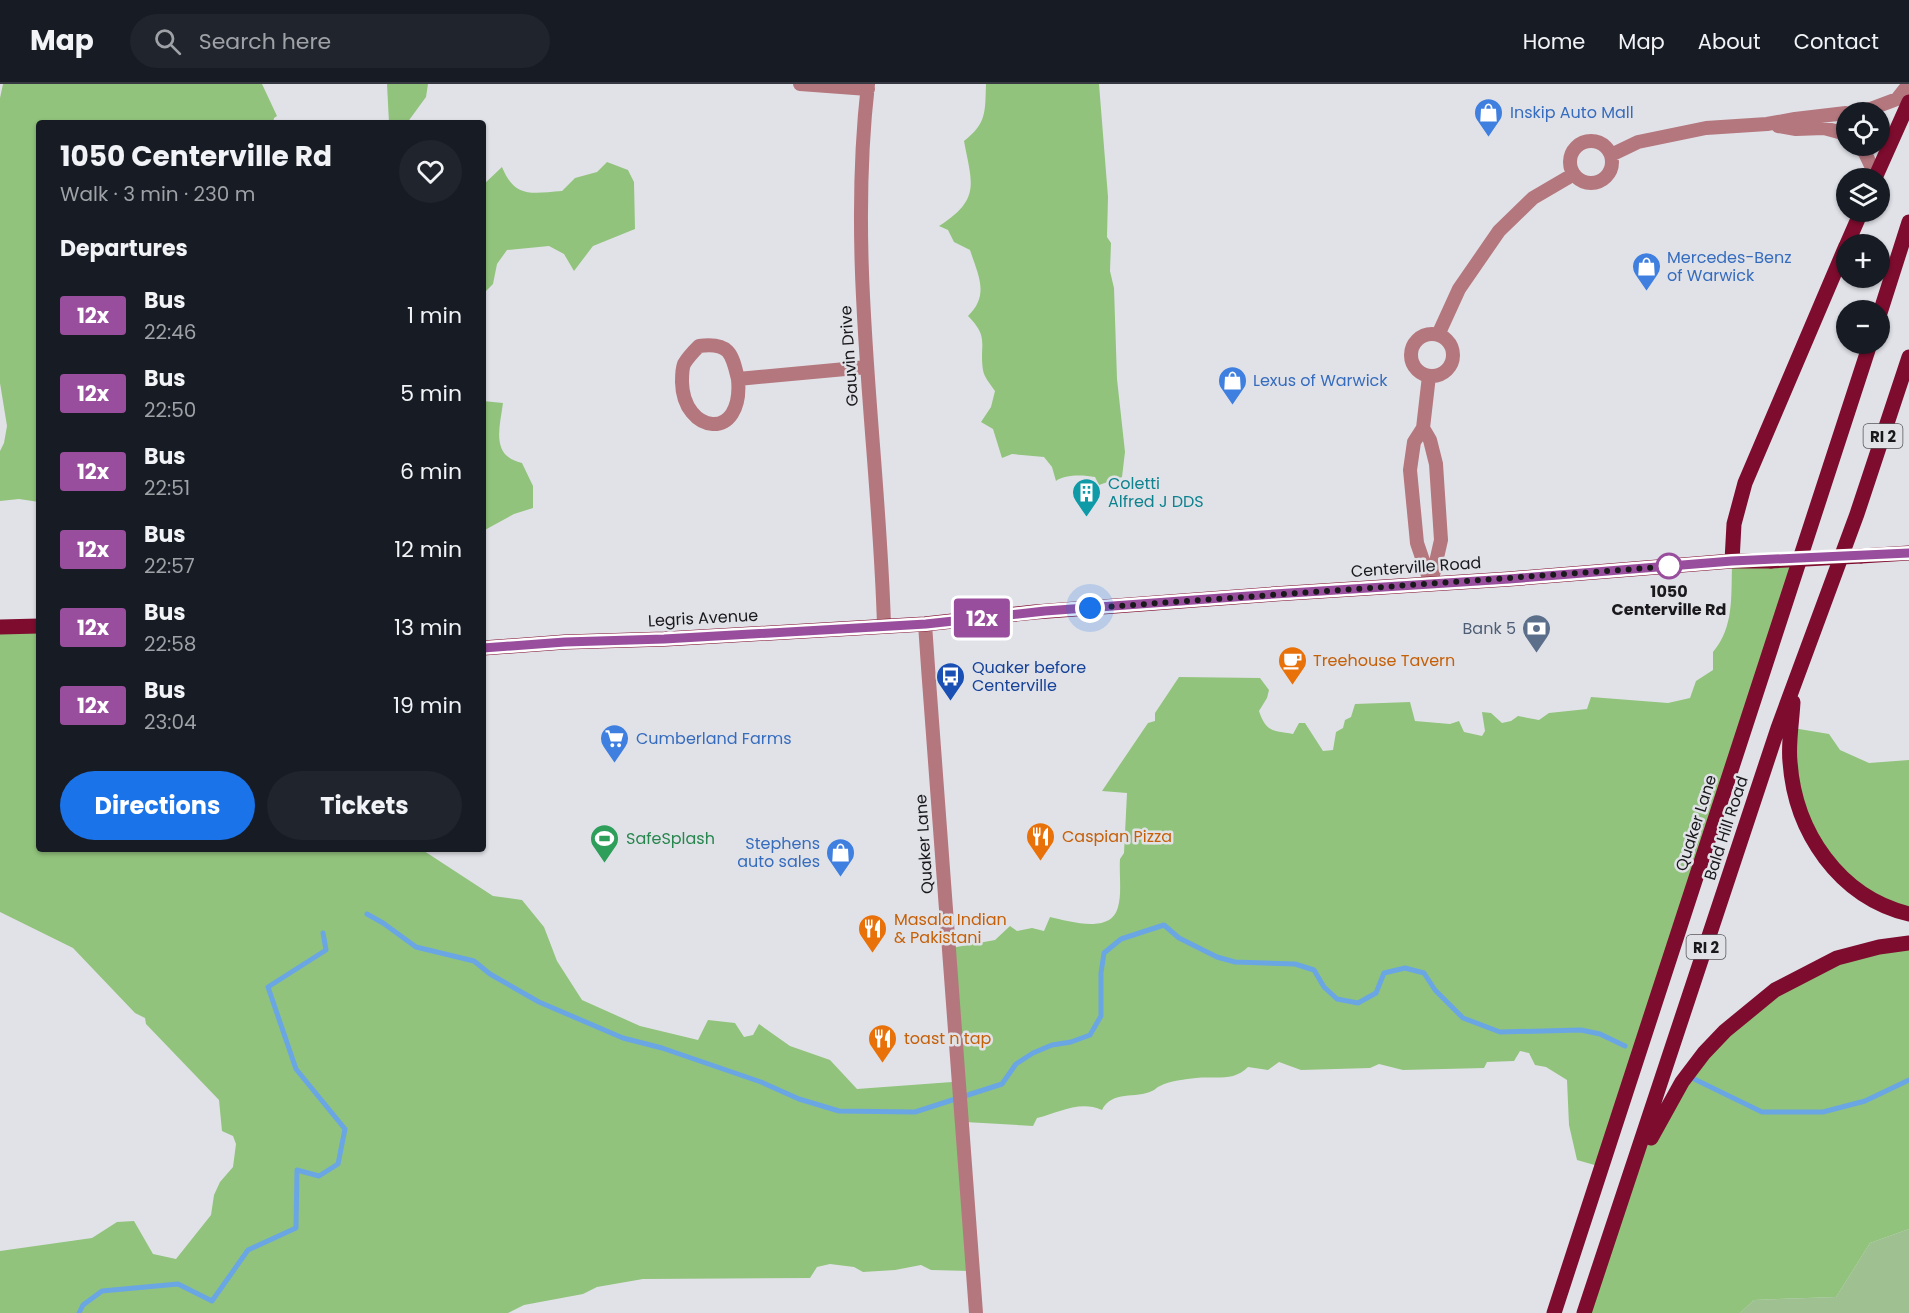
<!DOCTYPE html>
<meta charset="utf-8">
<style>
:root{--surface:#171b24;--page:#20242c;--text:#f1f3f6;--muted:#9ea1a6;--line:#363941;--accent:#1a73e8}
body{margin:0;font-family:Poppins,sans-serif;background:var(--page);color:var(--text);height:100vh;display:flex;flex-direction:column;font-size:22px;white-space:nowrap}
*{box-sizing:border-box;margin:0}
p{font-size:20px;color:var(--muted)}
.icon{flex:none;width:33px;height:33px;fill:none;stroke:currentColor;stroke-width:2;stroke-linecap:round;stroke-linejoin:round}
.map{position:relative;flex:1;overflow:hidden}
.panel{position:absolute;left:36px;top:36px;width:450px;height:732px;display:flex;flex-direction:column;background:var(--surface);border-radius:6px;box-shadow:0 2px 4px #0004}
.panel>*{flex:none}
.badge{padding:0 12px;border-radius:4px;font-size:21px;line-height:39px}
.buttons{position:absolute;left:1836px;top:18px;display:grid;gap:12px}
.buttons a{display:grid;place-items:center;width:54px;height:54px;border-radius:50%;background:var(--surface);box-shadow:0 2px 4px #0004;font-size:30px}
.you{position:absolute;width:30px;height:30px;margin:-15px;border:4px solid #fff;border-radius:50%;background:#1a73e8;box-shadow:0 0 0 9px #1a73e833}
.map>.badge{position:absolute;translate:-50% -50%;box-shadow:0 0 0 3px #fff}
h2{padding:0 24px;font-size:22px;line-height:54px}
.round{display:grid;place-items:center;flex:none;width:63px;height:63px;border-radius:32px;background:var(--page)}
.summary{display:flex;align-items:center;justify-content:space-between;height:102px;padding:0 24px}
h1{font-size:28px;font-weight:700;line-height:45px}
.cta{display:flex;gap:12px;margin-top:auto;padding:12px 24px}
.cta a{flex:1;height:69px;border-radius:36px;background:var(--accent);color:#fff;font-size:24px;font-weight:700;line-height:69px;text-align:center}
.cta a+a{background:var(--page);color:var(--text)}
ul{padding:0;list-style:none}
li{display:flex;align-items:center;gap:18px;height:78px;padding:0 24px}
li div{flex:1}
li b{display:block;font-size:22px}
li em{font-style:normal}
li .badge{min-width:66px;font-weight:700;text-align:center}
header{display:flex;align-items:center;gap:36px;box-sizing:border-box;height:84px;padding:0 30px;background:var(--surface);border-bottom:2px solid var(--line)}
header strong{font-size:28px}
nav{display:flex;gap:33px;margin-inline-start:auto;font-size:21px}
.search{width:420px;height:54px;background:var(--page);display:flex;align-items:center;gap:15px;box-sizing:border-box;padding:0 21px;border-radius:33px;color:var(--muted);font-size:22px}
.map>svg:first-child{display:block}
.green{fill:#9fc091}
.forest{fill:#91c37c}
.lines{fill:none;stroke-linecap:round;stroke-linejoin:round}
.stream{stroke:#6ba6e4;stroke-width:5}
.street{stroke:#b4777e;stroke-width:14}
.primary{stroke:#7e0c2e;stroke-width:15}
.primary-bridge{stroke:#7e0c2e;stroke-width:15}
.line-casing{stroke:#fff;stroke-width:14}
.line{stroke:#994d9d;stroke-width:9}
.walk{stroke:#19191c;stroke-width:6;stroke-dasharray:0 10.8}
.stop-dot{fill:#fff;stroke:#994d9d;stroke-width:3}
.labels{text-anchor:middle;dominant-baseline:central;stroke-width:5;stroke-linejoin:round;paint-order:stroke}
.shield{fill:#e1e2e8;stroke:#555559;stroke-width:1.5}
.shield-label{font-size:15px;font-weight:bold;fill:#19191c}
.shop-label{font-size:16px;fill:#366cbe;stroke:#e1e2e8;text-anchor:start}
.street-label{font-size:16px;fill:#19191c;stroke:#e1e2e8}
.culture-label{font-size:16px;fill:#0d838f;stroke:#e1e2e8;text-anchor:start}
.stop-label{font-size:16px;font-weight:bold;fill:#19191c;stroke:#e1e2e8}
.service-label{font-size:16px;fill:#4e5e75;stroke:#e1e2e8;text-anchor:end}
.food-label{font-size:16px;fill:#c56008;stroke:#e1e2e8;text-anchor:start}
.transit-label{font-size:16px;fill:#164399;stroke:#e1e2e8;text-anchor:start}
.leisure-label{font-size:16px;fill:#27864d;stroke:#e1e2e8;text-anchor:start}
</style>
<header>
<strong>Map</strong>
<div class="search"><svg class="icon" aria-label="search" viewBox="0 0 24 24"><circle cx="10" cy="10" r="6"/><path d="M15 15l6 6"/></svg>Search here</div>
<nav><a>Home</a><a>Map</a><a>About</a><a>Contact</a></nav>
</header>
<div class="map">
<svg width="1909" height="1229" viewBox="0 0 1909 1229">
<rect width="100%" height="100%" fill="#e1e2e8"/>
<path class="green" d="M1909 1145V1229H1740L1754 1216 1836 1213 1870 1159Z"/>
<path class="forest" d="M3 0H262L277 32 274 34 273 39H39V418L19 415 0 417V367L4 359 7 342 0 299V14Z
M387 0H428L426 13 407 39H389Z
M986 0H1099L1108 113 1107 153 1111 159 1110 187 1114 204 1117 295 1125 368 1122 393 1099 401 1095 393C1084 391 1065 390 1056 397L1052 383 1044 373 1012 370 1002 374 993 345 981 338 991 323 995 307C991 301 984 293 983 286 979 260 990 254 968 232 990 211 978 191 970 166L954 158 948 146 939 142C981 115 972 100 964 57 987 39 985 28 986 0Z
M607 78 628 86 634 98 635 145 593 162 574 187 564 170 549 162 507 166 497 180 493 200 483 210V101L502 83C515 115 532 109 562 107L575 94 597 88Z
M483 317 503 319C500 343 490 372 522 379L533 402V424L514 430 483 447Z
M1798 478 1598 1082 1577 1076 1569 1041 1567 996 1546 983 1535 981 1529 969 1520 967 1514 977 1487 978 1484 984 1403 986 1379 980 1370 984 1301 986 1279 978 1268 986 1248 983C1233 998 1216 992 1196 994 1186 995 1169 997 1160 1002 1157 1003 1155 1006 1152 1007 1136 1015 1112 1006 1102 1026 1079 1016 1059 1029 1037 1034L1033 1042 965 1038 970 1187 931 1186 921 1181 895 1186 863 1188 854 1183 830 1180 817 1183 810 1194 643 1195 597 1203 583 1210 524 1221 508 1229H0V1167L92 1154 117 1138 134 1137 153 1170 176 1175 211 1131 214 1111 220 1098 233 1083 236 1060 233 1052 222 1047 219 1016 146 940 145 934 135 929 73 864 0 828V542L39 541V765H421L493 812 522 816 544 843 557 877 582 916 640 942 698 956 708 936 735 939 744 953 753 951 759 940 790 962 830 976 857 1005 952 998 951 864 995 856 1010 842 1017 847 1032 844 1044 847 1050 833C1069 837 1111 851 1118 823 1122 810 1119 789 1120 775L1124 769 1127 709 1102 707 1148 639 1155 637V629L1179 593 1260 594 1269 606 1267 614 1259 627C1266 648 1273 647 1293 650L1299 639H1305L1323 667 1333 666 1336 648 1343 644 1345 636 1351 633 1355 620 1410 618 1415 637 1450 640 1459 637 1464 648 1482 652 1485 647 1482 628 1491 629 1502 639 1511 637 1518 632 1539 636 1549 629 1587 625 1591 613 1668 619 1690 614 1696 597 1713 586V568C1734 543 1731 513 1732 482Z
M1793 644 1829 650 1840 666 1869 679 1909 676V829L1840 790 1802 730Z
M1909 856V1145L1870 1159 1836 1213 1754 1216 1740 1229H1585L1642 1067 1692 982 1800 891Z"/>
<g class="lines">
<path class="stream" d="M367 830 383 839 416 863 474 877 490 890 539 918 623 954 662 964 761 998 799 1015 839 1027 915 1028 1002 1000 1016 980 1033 969 1052 961 1071 958 1090 951 1101 932V889L1104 869 1121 855 1164 841 1179 854 1217 873 1235 878 1295 880 1314 886 1324 903 1337 915 1358 919 1376 909 1384 889 1405 884 1424 889 1435 906 1463 934 1500 948 1581 946 1600 950 1625 962
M1688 992 1762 1028H1823L1865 1017 1909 996
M79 1229 83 1221 102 1207 178 1200 212 1217 248 1166 296 1144 297 1086 319 1092 338 1080 345 1045 296 985 268 903 326 866 323 849"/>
<path class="street" d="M800 0 868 5
M868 0C847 181 879 361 884 542
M1854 28 1865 27 1897 15 1909 0
M1778 42 1796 45 1824 44 1846 50
M1570 78a21 21 0 1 1 42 0a21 21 0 1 1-42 0Z
M1859 62 1865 69 1876 92
M1611 71 1638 58 1706 44 1767 40 1795 35 1846 29
M1411 271a21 21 0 1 1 42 0a21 21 0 1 1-42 0Z
M1438 251 1459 205 1499 147 1533 114 1574 90
M1429 292 1423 344 1414 358 1410 386 1417 459 1431 500
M738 295C744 359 683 350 682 298 682 292 682 285 684 280 688 273 694 267 699 262 730 258 732 270 738 295L867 283
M1423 344 1430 356 1436 380 1441 456 1431 500
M925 540C941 770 958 1000 976 1229"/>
<path class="primary" d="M1875 94 1909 18
M1847 160 1861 128
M1880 229 1909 138
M1861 472 1909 469
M1732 477 1734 440 1745 399 1846 162
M0 543 39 542
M483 564 565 558 665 555 925 540 1035 528 1274 510 1509 495 1732 477H1771
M1793 618C1792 638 1788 659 1790 678 1795 748 1839 813 1909 830
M1651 1054 1682 998 1704 969 1725 947 1775 906 1837 874 1879 863 1909 859
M1554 1229 1870 260
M1584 1229 1778 644 1857 430 1909 273"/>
<path class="primary-bridge" d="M1771 477 1861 472"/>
</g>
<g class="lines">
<defs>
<path id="line" d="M483 564 565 558 664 555 926 540 1045 527 1274 510 1509 495 1732 477 1909 469"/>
</defs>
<use href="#line" class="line-casing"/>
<use href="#line" class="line"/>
<path class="walk" d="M1090 524 1676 482H1669"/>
</g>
<defs>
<symbol id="shop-pin" viewBox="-11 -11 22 30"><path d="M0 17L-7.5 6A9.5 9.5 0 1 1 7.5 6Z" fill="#3f7fe0" stroke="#e1e2e8"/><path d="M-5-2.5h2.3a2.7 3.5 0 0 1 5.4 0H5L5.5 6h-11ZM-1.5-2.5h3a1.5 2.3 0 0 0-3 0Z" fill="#fff"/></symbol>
<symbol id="building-pin" viewBox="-11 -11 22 30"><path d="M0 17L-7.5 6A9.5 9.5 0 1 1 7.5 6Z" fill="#0f9aa8" stroke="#e1e2e8"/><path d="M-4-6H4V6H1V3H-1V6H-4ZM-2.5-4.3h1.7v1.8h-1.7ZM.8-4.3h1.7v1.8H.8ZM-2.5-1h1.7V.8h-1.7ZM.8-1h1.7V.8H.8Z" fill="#fff"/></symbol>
<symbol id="bank-pin" viewBox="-11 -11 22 30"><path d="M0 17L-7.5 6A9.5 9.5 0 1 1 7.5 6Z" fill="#5c6f8a" stroke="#e1e2e8"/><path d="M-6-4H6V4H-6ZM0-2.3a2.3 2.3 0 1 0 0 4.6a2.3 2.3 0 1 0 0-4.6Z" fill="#fff"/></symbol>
<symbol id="cafe-pin" viewBox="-11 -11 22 30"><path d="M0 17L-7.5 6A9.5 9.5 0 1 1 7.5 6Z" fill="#e8710a" stroke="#e1e2e8"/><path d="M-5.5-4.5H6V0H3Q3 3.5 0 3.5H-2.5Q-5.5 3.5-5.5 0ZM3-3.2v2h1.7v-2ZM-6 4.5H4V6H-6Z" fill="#fff"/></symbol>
<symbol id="bus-pin" viewBox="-11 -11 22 30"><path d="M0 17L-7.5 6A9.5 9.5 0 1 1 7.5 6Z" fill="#1a4fb4" stroke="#e1e2e8"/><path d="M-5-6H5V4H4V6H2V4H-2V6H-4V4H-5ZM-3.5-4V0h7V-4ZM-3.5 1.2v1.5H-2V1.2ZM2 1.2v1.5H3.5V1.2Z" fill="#fff"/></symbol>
<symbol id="supermarket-pin" viewBox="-11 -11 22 30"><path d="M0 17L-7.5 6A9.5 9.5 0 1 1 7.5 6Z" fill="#3f7fe0" stroke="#e1e2e8"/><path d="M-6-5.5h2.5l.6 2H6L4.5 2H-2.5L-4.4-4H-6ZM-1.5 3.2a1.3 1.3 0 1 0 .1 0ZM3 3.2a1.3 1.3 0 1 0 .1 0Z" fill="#fff"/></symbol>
<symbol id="restaurant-pin" viewBox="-11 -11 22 30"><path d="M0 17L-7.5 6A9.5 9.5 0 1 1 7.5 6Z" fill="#e8710a" stroke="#e1e2e8"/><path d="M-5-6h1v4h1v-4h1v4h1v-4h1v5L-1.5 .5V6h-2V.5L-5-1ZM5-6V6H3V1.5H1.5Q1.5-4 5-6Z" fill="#fff"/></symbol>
<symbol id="stadium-pin" viewBox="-11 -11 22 30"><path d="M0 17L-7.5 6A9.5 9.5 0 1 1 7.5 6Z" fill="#2e9e5b" stroke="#e1e2e8"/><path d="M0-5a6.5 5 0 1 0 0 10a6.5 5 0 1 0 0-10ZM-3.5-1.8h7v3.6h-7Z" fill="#fff"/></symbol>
</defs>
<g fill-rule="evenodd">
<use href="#shop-pin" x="1472" y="12" width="33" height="45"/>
<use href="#shop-pin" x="1630" y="166" width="33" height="45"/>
<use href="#shop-pin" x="1216" y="280" width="33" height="45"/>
<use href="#building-pin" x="1070" y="392" width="33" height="45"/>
<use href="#bank-pin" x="1520" y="528" width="33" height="45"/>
<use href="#cafe-pin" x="1276" y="560" width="33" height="45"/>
<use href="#bus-pin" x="934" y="576" width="33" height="45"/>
<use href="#supermarket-pin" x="598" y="638" width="33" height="45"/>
<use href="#restaurant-pin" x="1024" y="736" width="33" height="45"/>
<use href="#stadium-pin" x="588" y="738" width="33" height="45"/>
<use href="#shop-pin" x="824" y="752" width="33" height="45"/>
<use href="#restaurant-pin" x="856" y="828" width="33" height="45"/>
<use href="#restaurant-pin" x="866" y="938" width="33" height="45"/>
</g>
<circle class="stop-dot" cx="1669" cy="482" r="12"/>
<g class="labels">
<g class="shield">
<rect x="1863.5" y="340" width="39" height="24" rx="4.5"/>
<rect x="1686.5" y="851" width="39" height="24" rx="4.5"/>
</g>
<g class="shield-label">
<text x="1883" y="352">RI 2</text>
<text x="1706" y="863">RI 2</text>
</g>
<g class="shop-label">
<text x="1510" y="28">Inskip Auto Mall</text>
<text x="1667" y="173">Mercedes-Benz<tspan x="1667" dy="18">of Warwick</tspan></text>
<text x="1253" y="296">Lexus of Warwick</text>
<text x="636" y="654">Cumberland Farms</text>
<text x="820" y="759" text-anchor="end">Stephens<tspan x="820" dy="18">auto sales</tspan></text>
</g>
<g class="street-label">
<text transform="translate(849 272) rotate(-94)">Gauvin Drive</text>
<text transform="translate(1416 483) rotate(-4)">Centerville Road</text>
<text transform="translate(703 534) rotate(-3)">Legris Avenue</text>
<text transform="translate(1696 739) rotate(-72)">Quaker Lane</text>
<text transform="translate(1726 744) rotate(-72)">Bald Hill Road</text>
<text transform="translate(924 760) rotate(-94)">Quaker Lane</text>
</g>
<g class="culture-label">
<text x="1108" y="399">Coletti<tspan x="1108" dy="18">Alfred J DDS</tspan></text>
</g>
<g class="stop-label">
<text x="1669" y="507">1050<tspan x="1669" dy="18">Centerville Rd</tspan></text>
</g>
<g class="service-label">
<text x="1516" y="544">Bank 5</text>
</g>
<g class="food-label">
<text x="1313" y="576">Treehouse Tavern</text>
<text x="1062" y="752">Caspian Pizza</text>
<text x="894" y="835">Masala Indian<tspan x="894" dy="18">&amp; Pakistani</tspan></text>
<text x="904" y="954">toast n tap</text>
</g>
<g class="transit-label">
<text x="972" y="583">Quaker before<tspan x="972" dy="18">Centerville</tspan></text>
</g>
<g class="leisure-label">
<text x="626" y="754">SafeSplash</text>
</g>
</g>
</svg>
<div class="buttons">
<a><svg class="icon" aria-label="locate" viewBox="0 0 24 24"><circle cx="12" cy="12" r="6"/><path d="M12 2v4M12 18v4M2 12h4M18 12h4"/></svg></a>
<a><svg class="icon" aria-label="layers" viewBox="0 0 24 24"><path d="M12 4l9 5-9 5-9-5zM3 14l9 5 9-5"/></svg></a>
<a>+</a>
<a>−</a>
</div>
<div class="you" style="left:1090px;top:524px"></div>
<b class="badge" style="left:982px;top:534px;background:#994d9d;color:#fff">12x</b>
<section class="panel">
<div class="summary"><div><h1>1050 Centerville Rd</h1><p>Walk · 3 min · 230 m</p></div><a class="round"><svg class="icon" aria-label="heart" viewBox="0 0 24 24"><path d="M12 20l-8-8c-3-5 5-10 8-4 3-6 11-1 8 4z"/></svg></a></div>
<h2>Departures</h2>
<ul>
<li><span class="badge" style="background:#994d9d;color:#fff">12x</span><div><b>Bus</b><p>22:46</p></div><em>1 min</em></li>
<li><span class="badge" style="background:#994d9d;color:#fff">12x</span><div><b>Bus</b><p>22:50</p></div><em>5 min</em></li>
<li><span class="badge" style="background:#994d9d;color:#fff">12x</span><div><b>Bus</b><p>22:51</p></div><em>6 min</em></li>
<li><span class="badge" style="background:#994d9d;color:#fff">12x</span><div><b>Bus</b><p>22:57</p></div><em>12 min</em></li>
<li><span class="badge" style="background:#994d9d;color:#fff">12x</span><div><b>Bus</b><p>22:58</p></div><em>13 min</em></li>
<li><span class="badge" style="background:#994d9d;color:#fff">12x</span><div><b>Bus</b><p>23:04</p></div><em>19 min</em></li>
</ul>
<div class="cta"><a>Directions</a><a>Tickets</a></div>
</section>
</div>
